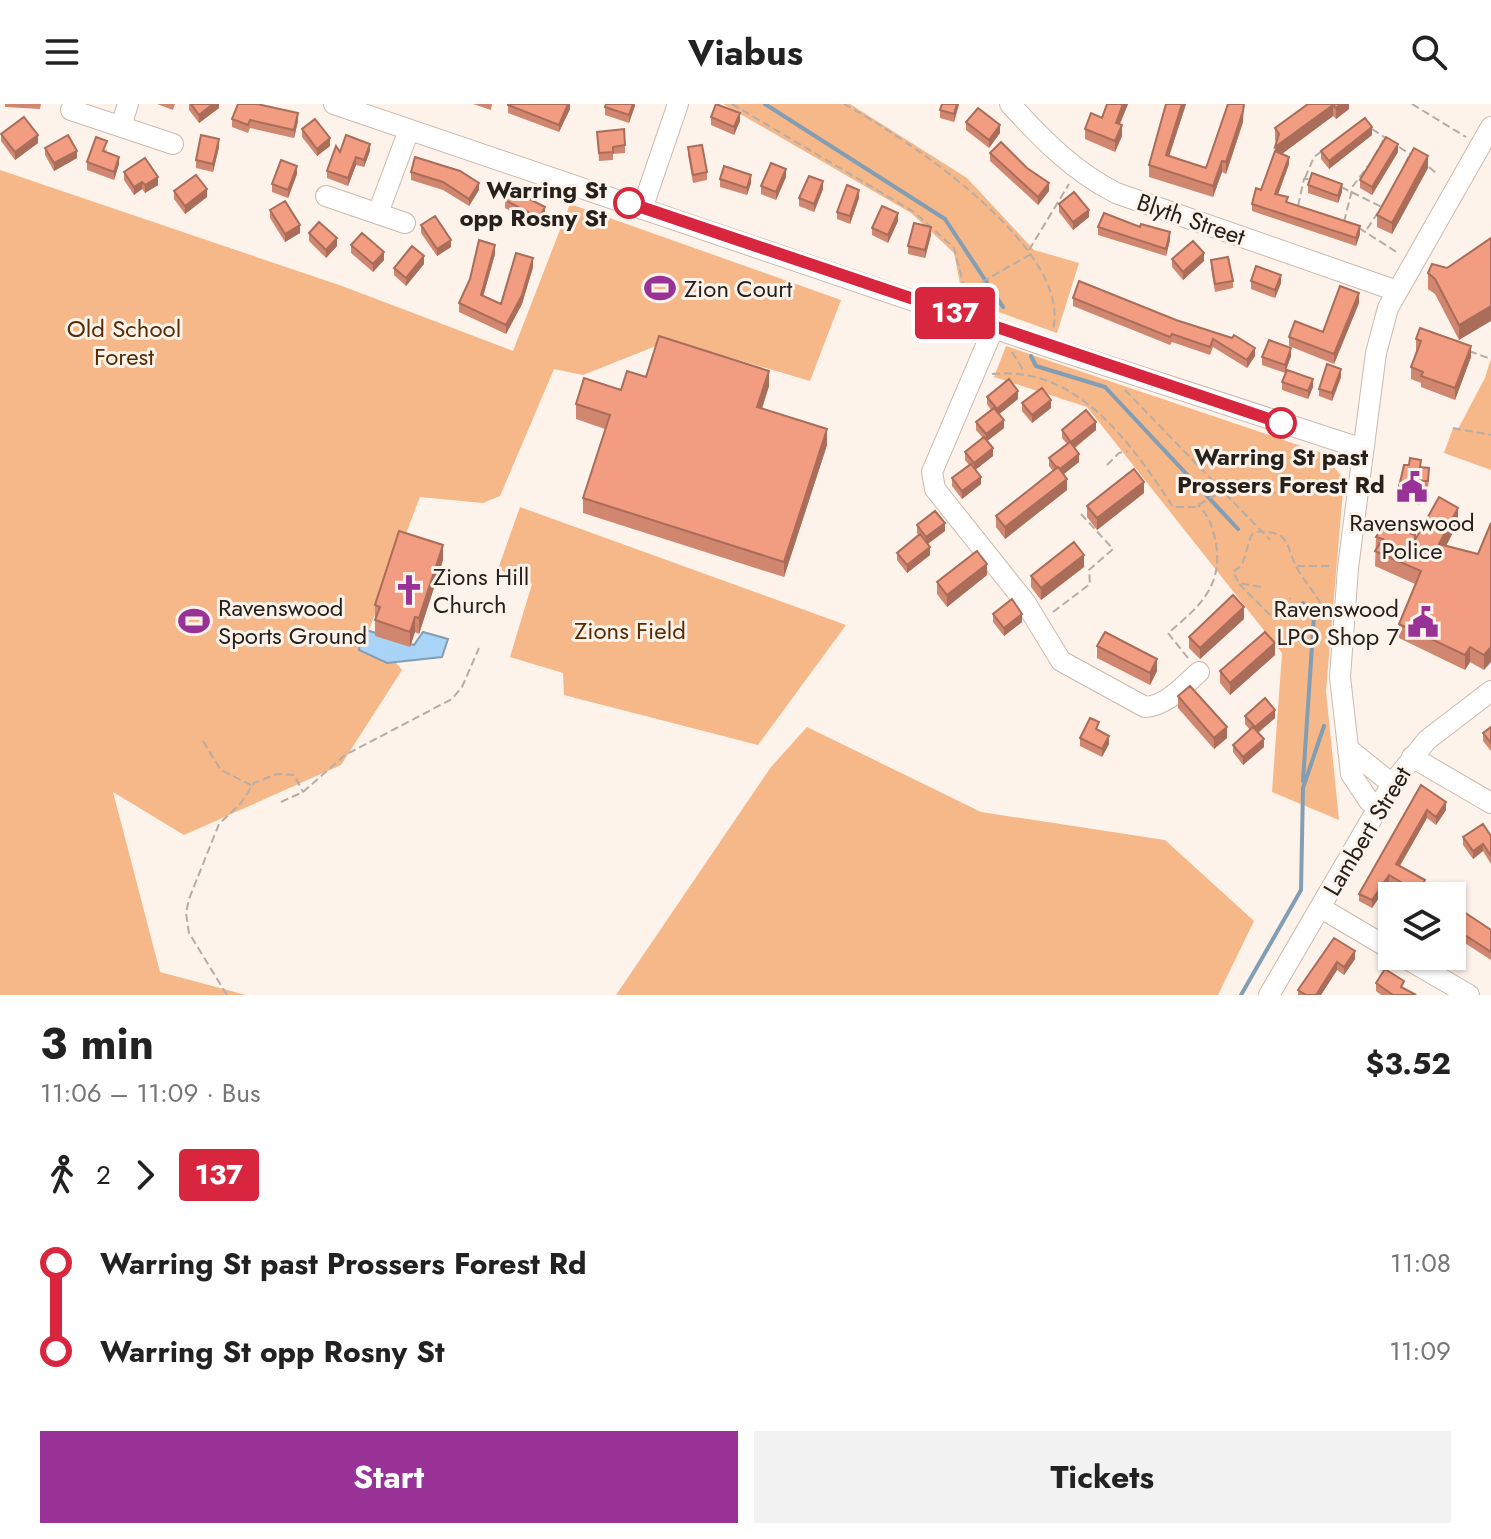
<!DOCTYPE html>
<meta charset="utf-8">
<style>
:root{--surface:#fff;--page:#f2f2f2;--text:#222;--muted:#767676;--accent:#983297}
body{margin:0;font-family:Jost,sans-serif;background:var(--page);color:var(--text);height:100vh;display:flex;flex-direction:column;font-size:30px;white-space:nowrap}
*{box-sizing:border-box;margin:0}
p{font-size:26px;color:var(--muted)}
.icon{flex:none;width:44px;height:44px;fill:none;stroke:currentColor;stroke-width:2;stroke-linecap:round;stroke-linejoin:round}
.map{position:relative;height:891px;overflow:hidden}
.sheet{display:flex;flex-direction:column;background:var(--surface);flex:1}
.sheet>*{flex:none}
.badge{padding:0 16px;border-radius:6px;font-size:28px;line-height:52px}
.buttons{position:absolute;left:1378px;top:778px;display:grid;gap:16px}
.buttons a{display:grid;place-items:center;width:88px;height:88px;border-radius:0px;background:var(--surface);box-shadow:0 2px 6px #0004;font-size:40px}
.map>.badge{position:absolute;translate:-50% -50%;box-shadow:0 0 0 4px #fff}
.legs{display:flex;align-items:center;gap:12px;height:88px;padding:0 40px;font-size:26px}
.legs p{margin-inline-start:auto}
.head{display:flex;align-items:center;justify-content:space-between;height:136px;padding:0 40px}
h1{font-size:44px;font-weight:700;line-height:60px}
.primary-button{display:flex;gap:16px;margin-top:auto;padding:16px 40px}
.primary-button a{flex:1;height:92px;border-radius:0px;background:var(--accent);color:#fff;font-size:32px;font-weight:700;line-height:92px;text-align:center}
.primary-button a+a{background:var(--page);color:var(--text)}
ul{padding:0 40px;list-style:none}
li{display:flex;align-items:center;gap:28px;height:88px;font-size:30px}
li i{display:grid;place-items:center;width:12px;height:100%;margin:0 10px;background:currentColor}
li i::after{content:'';width:20px;height:20px;margin:-10px;border:6px solid;border-radius:50%;background:var(--surface)}
li p{margin-inline-start:auto}
li:first-child i{background:linear-gradient(#0000 50%,currentColor 0)}
li:last-child i{background:linear-gradient(currentColor 50%,#0000 0)}
header{display:flex;justify-content:space-between;align-items:center;height:104px;padding:0 40px;background:var(--surface);font-size:36px;font-weight:700}
.map>svg:first-child{display:block}
.green{fill:#f6b789}
.water{fill:#a9d4f7;stroke:#829eb5;stroke-width:2}
.lines{fill:none;stroke-linecap:round;stroke-linejoin:round}
.stream{stroke:#829eb5;stroke-width:4}
.minor-casing{stroke:#cab9ad;stroke-width:22}
.path{stroke:#b6ada6;stroke-width:2;stroke-dasharray:8 4;stroke-linecap:butt}
.minor{stroke:#fff;stroke-width:20}
.wall{fill:#d0866f}
.shaded-wall{fill:#a96d5a}
.building{fill:#f29c81;stroke:#a96d5a;stroke-width:2}
.line-1-casing{stroke:#fff;stroke-width:18}
.line-1{stroke:#d7263d;stroke-width:12}
.stop-1-dot{fill:#fff;stroke:#d7263d;stroke-width:4}
.labels{text-anchor:middle;dominant-baseline:central;stroke-width:6;stroke-linejoin:round;paint-order:stroke}
.stop-label{font-size:24px;font-weight:bold;fill:#27211c;stroke:#fdf3eb;text-anchor:end}
.street-label{font-size:24px;fill:#27211c;stroke:#fdf3eb}
.poi-label{font-size:24px;fill:#27211c;stroke:#fdf3eb;text-anchor:start}
.park-label{font-size:24px;fill:#582b00;stroke:#fdf3eb}
</style>
<header><svg class="icon" aria-label="menu" viewBox="0 0 24 24"><path d="M4 6h16M4 12h16M4 18h16"/></svg>Viabus<svg class="icon" aria-label="search" viewBox="0 0 24 24"><circle cx="10" cy="10" r="6"/><path d="M15 15l6 6"/></svg></header>
<div class="map">
<svg width="1491" height="891" viewBox="0 0 1491 891">
<rect width="100%" height="100%" fill="#fdf3eb"/>
<path class="green" d="M723 0H850L967 74 1034 146 1079 159 1057 229 963 195 954 149 911 109Z
M0 66 342 182 513 247 570 100 841 196 810 277 671 236 583 271 554 265 500 392 483 399 420 393 369 526 402 566 341 661 184 731 113 688 160 868 246 891H0Z
M1006 242 1322 349 1344 375 1326 587 1339 716 1272 688 1282 549 1087 303 994 273Z
M1491 254V366L1444 349 1453 324 1458 325 1485 274Z
M520 403 846 521 758 641 564 591 563 569 510 553 532 480 498 465Z
M807 623 981 708 1165 736 1254 817 1218 891H616L771 663Z"/>
<path class="water" d="M363 525 414 541 423 528 448 535 442 553 387 559 359 546Z"/>
<g class="lines">
<path class="stream" d="M765 0 945 115 1003 203
M1031 252 1036 262 1105 283 1238 425
M1303 677 1314 512 1303 499
M1241 891 1301 786 1303 684 1324 622"/>
<defs>
<path id="minor" d="M334 0 1049 243 1363 345
M1010 0C1043 36 1073 67 1116 89L1397 187
M71 6 173 40
M121 22 128 0
M326 92 405 119
M642 105 678 0
M378 109 409 26
M994 223 932 368 935 385 1025 498 1061 557 1145 603C1168 601 1183 582 1199 568
M1351 647 1392 680
M1412 653 1491 699
M1378 702 1369 697 1351 670 1340 573 1348 464 1376 249 1388 204 1491 23
M1321 804 1392 846
M1402 852 1469 891
M1269 891 1392 680 1427 636 1491 587"/>
</defs>
<use href="#minor" class="minor-casing"/>
<path class="path" d="M732 0 914 108 954 144 966 190
M844 0C906 34 1073 144 1053 226
M1412 0 1466 33
M1372 25 1387 35
M1399 43 1410 50
M1374 53 1384 35
M1429 63 1436 69
M1400 71 1409 52
M1305 74 1314 53 1329 42
M1341 83 1382 103
M1298 102 1304 75H1312
M1344 118 1353 82 1368 62
M1359 124 1398 149
M1367 125 1381 104
M1029 146 1069 80
M964 194 982 178 1031 150
M1469 247 1491 255
M1012 248 1023 266
M992 270C1077 261 1131 339 1173 403H1195L1221 388 1339 390
M1125 286 1270 436
M1453 324 1491 331
M1107 361 1119 349 1128 347
M1297 462H1330
M1239 480 1271 512 1281 509 1290 494
M1261 483 1239 479 1233 468 1242 461 1251 432 1255 428C1292 425 1285 443 1298 466 1307 481 1319 493 1326 510
M1053 508 1090 480 1089 466 1113 445 1081 410
M1188 554 1168 529C1198 504 1223 483 1216 440 1213 424 1210 413 1198 401
M203 637 221 666 251 681
M281 698 303 688 345 651 452 595 462 583 479 544
M227 891 189 829 186 809 189 795 219 720 241 699 254 679 277 670 294 671 303 688"/>
<use href="#minor" class="minor"/>
</g>
<path class="wall" d="M5 0H41L40 5 5 3Z
M157 0H175L173 6Z
M189 0H219V4L199 19 189 6Z
M473 0H492L491 6Z
M570 0V5L559 28 508 9V1Z
M635 0 629 19 605 11V3Z
M959 0 954 18 940 14V6Z
M1107 0H1128L1119 21 1122 32 1115 48 1085 35V25L1102 14Z
M1166 0H1186L1169 52 1206 64 1243 18 1226 70 1222 68 1213 93 1149 73V61Z
M1308 0H1349V5L1336 15 1333 12 1282 50 1289 60 1278 91 1288 98 1360 130 1356 142 1252 107V100L1261 86 1275 47 1276 38 1275 36V24Z
M711 13 740 17 734 31 711 21Z
M232 15 298 17 294 34 250 24 248 29 232 23Z
M966 18 1000 29 989 44 966 26Z
M302 25 330 42 317 52 302 33Z
M597 28 625 41V49L613 50V56L599 57Z
M1 30 38 39 15 56 1 37Z
M1372 31 1329 65 1321 55V47Z
M219 43 213 68 196 64V56Z
M688 43 707 68V76L693 79 688 51Z
M45 44 77 54 54 67 45 51Z
M107 45 106 48 119 60 114 76 87 66V58Z
M370 47 364 63 356 61 348 82 327 74V67L340 48Z
M1398 48 1372 91 1360 84V76Z
M990 49 1027 64 1049 87 1038 101 990 57Z
M1428 64 1392 130 1377 123V111Z
M124 68 158 81 145 89 142 85 134 91 124 76Z
M411 68 479 86 469 102 443 86 411 76Z
M297 70 288 94 272 88V80Z
M786 73 776 96 761 90V82Z
M720 75 751 79 747 91 720 83Z
M1308 81 1342 88 1338 99 1308 89Z
M823 85 814 108 799 102V94Z
M174 87 207 93 185 110 174 95Z
M859 94 850 120 837 115V108Z
M505 96 545 111 539 122 505 104Z
M1059 100 1089 113 1073 126 1059 108Z
M270 106 300 129 285 138 270 114Z
M898 117 888 139 872 131V124Z
M421 121 451 143 437 152 421 129Z
M1098 123H1140L1170 136 1166 152 1098 131Z
M309 129 337 142 326 154 309 137Z
M931 131 925 154 908 150V142Z
M1491 134 1459 236 1435 190 1428 185V169L1447 164Z
M351 141 384 156 373 168 351 149Z
M495 150 483 192 501 200 533 163 522 200 506 230 459 208V199Z
M1172 155 1204 157 1183 176 1172 163Z
M1211 156 1233 177V184L1215 188 1211 164Z
M424 160 406 182 394 171V164Z
M1079 177 1255 252 1247 264 1213 243 1210 251 1172 238 1170 241 1073 202V194Z
M1251 177 1281 179 1275 194 1251 185Z
M1359 199 1334 260 1289 242V233L1323 228Z
M1416 235 1471 253 1455 296 1421 283V279L1411 275V263L1416 247Z
M1291 252 1285 269 1262 261V253Z
M646 273 769 282 762 305 827 341 784 473 583 409V394L605 325 576 315V300L621 286Z
M1341 273 1332 297 1319 292V285Z
M1282 278 1313 283 1308 295 1282 286Z
M987 293 1018 295 999 310 1004 324 987 337 993 352 975 366 981 380 962 395 952 382V374L969 361 965 356V348L983 334 976 326V318L991 306 987 300Z
M1022 299 1051 304 1032 319 1022 307Z
M1062 326H1096L1075 344 1079 358 1063 370 1067 386 1005 435 996 423V412L1053 367 1049 362V354L1067 340 1062 334Z
M1421 363 1429 372 1428 385 1422 384 1420 401 1398 395V387Z
M1144 389 1097 426 1087 413V402Z
M1458 419 1446 442 1478 450 1491 419 1484 566 1470 558 1465 566 1399 534V520L1415 480 1375 462 1376 433 1415 435Z
M917 421 945 427 928 440 930 451 907 469 897 456V449L919 432 917 429Z
M443 456 419 530 415 528 410 543 375 532V501Z
M1084 463 1041 496 1031 483V472Z
M987 471 947 503 937 490V478Z
M993 510 1022 518 1004 532 993 518Z
M1244 515 1200 555 1189 544V533Z
M1097 542 1157 567 1150 581 1097 554Z
M1275 551 1230 591 1220 579V567Z
M1178 592 1227 634 1214 645 1178 604Z
M1245 612 1275 614 1258 629 1264 643 1243 661 1233 648V641L1250 626 1245 620Z
M1491 623V647L1483 637V629Z
M1080 634 1109 640 1102 653 1080 642Z
M1421 681 1446 706 1436 721 1427 714 1400 762 1425 784 1420 792H1410L1389 779 1372 804 1359 797V790Z
M1491 732V760L1483 747 1473 755 1463 741V733Z
M1454 824 1491 826V856L1454 832Z
M1334 834 1355 855 1344 871 1337 866 1321 891H1298V886Z
M1376 879 1404 884 1416 891H1381L1376 887Z"/>
<path class="shaded-wall" d="M213 0H219V4L199 19V11Z
M568 0H570V5L559 28V21Z
M633 0H635V2L629 19V11Z
M957 0H959L954 18V10Z
M1123 0H1128L1116 30V19Z
M1182 0H1186L1166 62V51Z
M1244 0 1243 18 1226 70V58Z
M1341 0H1349V5L1336 15V4Z
M1333 1V12L1275 55V43Z
M298 9V17L294 34V26Z
M740 9V17L734 31V23Z
M1000 21V29L989 44V36Z
M1122 21V32L1115 48V37Z
M1372 23V31L1329 65V57Z
M38 31V39L15 56V48Z
M330 34V42L317 52V45Z
M219 35V43L213 68V60Z
M370 40V47L364 63V56Z
M1398 40V48L1372 91V83Z
M77 47V54L54 67V59Z
M1428 52V64L1392 130V119Z
M119 53V60L114 76V68Z
M356 53V61L348 82V74Z
M1289 53V60L1275 98V90Z
M1222 57V68L1213 93V82Z
M297 62V70L288 94V86Z
M786 65V73L776 96V88Z
M751 71V79L747 91V84Z
M158 73V81L145 89V81Z
M823 77V85L814 108V100Z
M142 78V85L134 91V83Z
M479 79V86L469 102V95Z
M1049 79V87L1038 101V93Z
M1342 80V88L1338 99V92Z
M207 85V93L185 110V102Z
M859 86V94L850 120V112Z
M545 103V111L539 122V114Z
M1089 106V113L1073 126V118Z
M898 109V117L888 139V131Z
M300 121V129L285 138V130Z
M1360 122V130L1356 142V134Z
M931 123V131L925 154V146Z
M1170 128V136L1166 152V145Z
M337 134V142L326 154V146Z
M451 136V143L437 152V145Z
M495 141V150L481 200V191Z
M384 148V156L373 168V160Z
M1204 149V157L1183 176V168Z
M424 152V160L406 182V174Z
M533 154V163L522 200 506 230V221Z
M1281 171V179L1275 194V186Z
M1359 189V199L1334 260V250Z
M1491 202V217L1459 236V221Z
M1471 242V253L1455 296V284Z
M1255 244V252L1247 264V256Z
M1291 244V252L1285 269V261Z
M1341 265V273L1332 297V289Z
M769 267V282L757 319V303Z
M1313 275V283L1308 295V287Z
M1018 287V295L997 312V305Z
M1051 296V304L1032 319V311Z
M1004 316V324L986 338V330Z
M1096 318V326L1071 346V338Z
M827 325V341L784 473V458Z
M993 344V352L974 367V359Z
M1079 350V358L1059 374V366Z
M981 373V380L962 395V387Z
M1067 375V386L1005 435V423Z
M1144 378V389L1097 426V414Z
M1458 404V419L1439 455V440Z
M945 419V427L926 441V433Z
M443 441V456L419 530V514Z
M930 443V451L907 469V461Z
M1084 451V463L1041 496V484Z
M987 460V471L947 503V491Z
M1244 503V515L1200 555V544Z
M1022 510V518L1004 532V524Z
M415 513V528L410 543V528Z
M1275 539V551L1230 591V579Z
M1470 543V558L1465 566V551Z
M1491 543V558L1484 566V551Z
M1157 555V567L1150 581V569Z
M1275 606V614L1255 631V623Z
M1227 623V634L1214 645V634Z
M1109 632V640L1102 653V645Z
M1264 635V643L1243 661V653Z
M1446 698V706L1436 721V713Z
M1427 706V714L1396 768V760Z
M1483 740V747L1473 755V747Z
M1389 771V779L1372 804V796Z
M1425 776V784L1420 792H1418V788Z
M1355 847V855L1344 871V863Z
M1337 858V866L1321 891H1316Z"/>
<path class="building" d="M191 0H213L199 11Z
M238 0H257L298 9 294 26 250 16 248 21 232 15Z
M508 0H568L559 21 508 1Z
M606 0H633L629 11 605 3Z
M716 0 740 9 734 23 711 13Z
M942 0H957L954 10 940 6Z
M1107 0H1123L1116 19 1122 21 1115 37 1085 25 1091 9 1102 14Z
M1166 0H1182L1166 51 1206 64 1228 0H1244L1243 7 1226 58 1222 57 1213 82 1149 61Z
M1308 0H1341L1336 4 1333 1 1275 43 1279 30 1275 24Z
M978 4 1000 21 989 36 966 18Z
M24 13 38 31 15 48 1 30Z
M1365 14 1372 23 1329 57 1321 47Z
M315 15 330 34 317 45 302 25Z
M624 25 625 41 613 43V48L599 49 597 28Z
M68 31 77 47 54 59 45 44Z
M201 31 219 35 213 60 196 56Z
M346 31 370 40 364 56 356 53 348 74 327 67 336 42 340 48Z
M96 33 107 37 103 47 119 53 114 68 87 58Z
M1386 33 1398 40 1372 83 1360 76Z
M1001 38 1027 64 1049 79 1038 93 990 49Z
M702 41 707 68 693 71 688 43Z
M1414 44 1428 52 1392 119 1377 111Z
M1275 47 1289 53 1275 90 1288 93 1286 98 1360 122 1356 134 1252 100 1256 84 1261 86Z
M415 53 460 67 479 79 469 95 443 78 411 68Z
M145 54 158 73 145 81 142 78 134 83 124 68Z
M281 56 297 62 288 86 272 80Z
M771 59 786 65 776 88 761 82Z
M724 62 751 71 747 84 720 75Z
M1312 69 1342 80 1338 92 1308 81Z
M196 71 207 85 185 102 174 87Z
M809 72 823 77 814 100 799 94Z
M847 81 859 86 850 112 837 108Z
M510 85 545 103 539 114 505 96Z
M1074 88 1089 106 1073 118 1059 100Z
M285 97 300 121 285 130 270 106Z
M882 102 898 109 888 131 872 124Z
M1104 109 1140 123 1141 120 1170 128 1166 145 1098 123Z
M435 112 451 136 437 145 421 121Z
M319 118 337 134 326 146 309 129Z
M914 119 931 123 925 146 908 142Z
M362 129 384 148 373 160 351 141Z
M1491 134V202L1459 221 1435 175 1428 169 1432 160 1447 164Z
M479 136 495 141 481 191 501 200 516 149 533 154 522 191 506 221 459 199 470 175Z
M1193 137 1204 149 1183 168 1172 155Z
M412 142 424 152 406 174 394 164Z
M1228 153 1233 177 1215 180 1211 156Z
M1256 162 1281 171 1275 186 1251 177Z
M1079 177 1176 216 1232 234 1234 231 1255 244 1247 256 1213 235 1210 243 1172 230 1170 233 1073 194Z
M1340 182 1359 189 1334 250 1289 233 1295 217 1323 228Z
M1420 224 1471 242 1455 284 1421 272 1423 268 1411 263 1421 237 1416 235Z
M659 232 769 267 757 303 827 325 784 458 583 394 610 311 576 300 584 274 621 286 627 267 646 273Z
M1269 236 1291 244 1285 261 1262 253Z
M1327 260 1341 265 1332 289 1319 285Z
M1287 266 1313 275 1308 287 1282 278Z
M1009 275 1018 287 997 305 987 293Z
M1042 284 1051 296 1032 311 1022 299Z
M994 304 1004 316 986 330 976 318Z
M1086 306 1096 318 1071 338 1062 326Z
M984 333 993 344 974 359 965 348Z
M1070 338 1079 350 1060 365 1058 363 1057 364 1049 354Z
M1410 354 1421 356 1420 363 1429 364 1428 377H1422L1420 393 1398 387 1404 361H1409Z
M971 360 981 373 962 387 952 374Z
M1058 363 1067 375 1005 423 996 412Z
M1134 365 1144 378 1097 414 1087 402Z
M1439 393 1458 404 1439 440 1478 450 1491 419V543L1484 551 1470 543 1465 551 1399 520 1421 467 1375 447 1383 435 1376 433 1385 420 1415 431V436Z
M935 407 945 419 926 433 917 421Z
M399 427 443 441 419 514 415 513 410 528 375 516 380 503 375 501Z
M920 430 930 443 907 461 897 449Z
M1074 438 1084 451 1041 484 1031 472Z
M977 447 987 460 947 491 937 478Z
M1233 491 1244 503 1200 544 1189 533Z
M1012 495 1022 510 1004 524 993 510Z
M1105 528 1157 555 1150 569 1097 542Z
M1265 528 1275 539 1230 579 1220 567Z
M1190 582 1227 623 1214 634 1178 592Z
M1265 594 1275 606 1255 623 1245 612Z
M1090 614 1099 618 1096 625 1109 632 1102 645 1080 634Z
M1253 623 1264 635 1243 653 1233 641Z
M1491 623V639L1483 629Z
M1421 681 1446 698 1436 713 1427 706 1396 760 1425 776 1418 788 1389 771 1372 796 1359 790Z
M1483 720 1491 732V752L1483 740 1473 747 1463 733Z
M1464 808 1491 826V848L1454 824Z
M1334 834 1355 847 1344 863 1337 858 1316 891H1306L1298 886Z
M1385 865 1404 877 1401 883 1416 891H1393L1376 879Z"/>
<g class="lines">
<defs>
<path id="line-1" d="M629 99 1281 319"/>
</defs>
<use href="#line-1" class="line-1-casing"/>
<use href="#line-1" class="line-1"/>
</g>
<defs>
<symbol id="stadium-bare" viewBox="-9 -9 18 18"><path d="M0-5a6.5 5 0 1 0 0 10a6.5 5 0 1 0 0-10ZM-3.5-1.8h7v3.6h-7Z" fill="#983297" stroke="#fdf3eb" stroke-width="2.5" paint-order="stroke"/></symbol>
<symbol id="civic-bare" viewBox="-9 -9 18 18"><path d="M-.6-6.5H3V-4.5H.6V-3L4-1V1h2V6H-6V1h2V-1L-.6-3ZM-1.2 2.5V6h2.4V2.5Z" fill="#983297" stroke="#fdf3eb" stroke-width="2.5" paint-order="stroke"/></symbol>
<symbol id="church-bare" viewBox="-9 -9 18 18"><path d="M-1.2-6h2.4v3.5h3.3v2.4h-3.3V6h-2.4V-.1h-3.3v-2.4h3.3Z" fill="#983297" stroke="#fdf3eb" stroke-width="2.5" paint-order="stroke"/></symbol>
</defs>
<g fill-rule="evenodd">
<use href="#stadium-bare" x="638" y="162" width="44" height="44"/>
<use href="#civic-bare" x="1390" y="361" width="44" height="44"/>
<use href="#church-bare" x="387" y="464" width="44" height="44"/>
<use href="#stadium-bare" x="172" y="495" width="44" height="44"/>
<use href="#civic-bare" x="1401" y="496" width="44" height="44"/>
</g>
<g class="stop-1-dot">
<circle cx="629" cy="99" r="14"/>
<circle cx="1281" cy="319" r="14"/>
</g>
<g class="labels">
<g class="stop-label">
<text x="607" y="85">Warring St<tspan x="607" dy="28">opp Rosny St</tspan></text>
<text x="1281" y="352" text-anchor="middle">Warring St past<tspan x="1281" dy="28">Prossers Forest Rd</tspan></text>
</g>
<g class="street-label">
<text transform="translate(1191 115) rotate(19)">Blyth Street</text>
<text transform="translate(1367 727) rotate(-59)">Lambert Street</text>
</g>
<g class="poi-label">
<text x="684" y="184">Zion Court</text>
<text x="1412" y="418" text-anchor="middle">Ravenswood<tspan x="1412" dy="28">Police</tspan></text>
<text x="433" y="472">Zions Hill<tspan x="433" dy="28">Church</tspan></text>
<text x="218" y="503">Ravenswood<tspan x="218" dy="28">Sports Ground</tspan></text>
<text x="1399" y="504" text-anchor="end">Ravenswood<tspan x="1399" dy="28">LPO Shop 7</tspan></text>
</g>
<g class="park-label">
<text x="124" y="224">Old School<tspan x="124" dy="28">Forest</tspan></text>
<text x="630" y="526">Zions Field</text>
</g>
</g>
</svg>
<div class="buttons">
<a><svg class="icon" aria-label="layers" viewBox="0 0 24 24"><path d="M12 4l9 5-9 5-9-5zM3 14l9 5 9-5"/></svg></a>
</div>
<b class="badge" style="left:955px;top:209px;background:#d7263d;color:#fff">137</b>
</div>
<section class="sheet">
<div class="head"><div><h1>3 min</h1><p>11:06 – 11:09 · Bus</p></div><b>$3.52</b></div>
<div class="legs"><svg class="icon" aria-label="walk" viewBox="0 0 24 24"><circle cx="13" cy="4" r="2"/><path d="M13 8l-2 6 4 7M11 14l-3 7M7 12l3-4h3l4 4"/></svg>2<svg class="icon" aria-label="forward" viewBox="0 0 24 24"><path d="M9 5l7 7-7 7"/></svg><b class="badge" style="background:#d7263d;color:#fff">137</b></div>
<ul>
<li><i style="color:#d7263d"></i><b>Warring St past Prossers Forest Rd</b><p>11:08</p></li>
<li><i style="color:#d7263d"></i><b>Warring St opp Rosny St</b><p>11:09</p></li>
</ul>
<div class="primary-button"><a>Start</a><a>Tickets</a></div>
</section>
